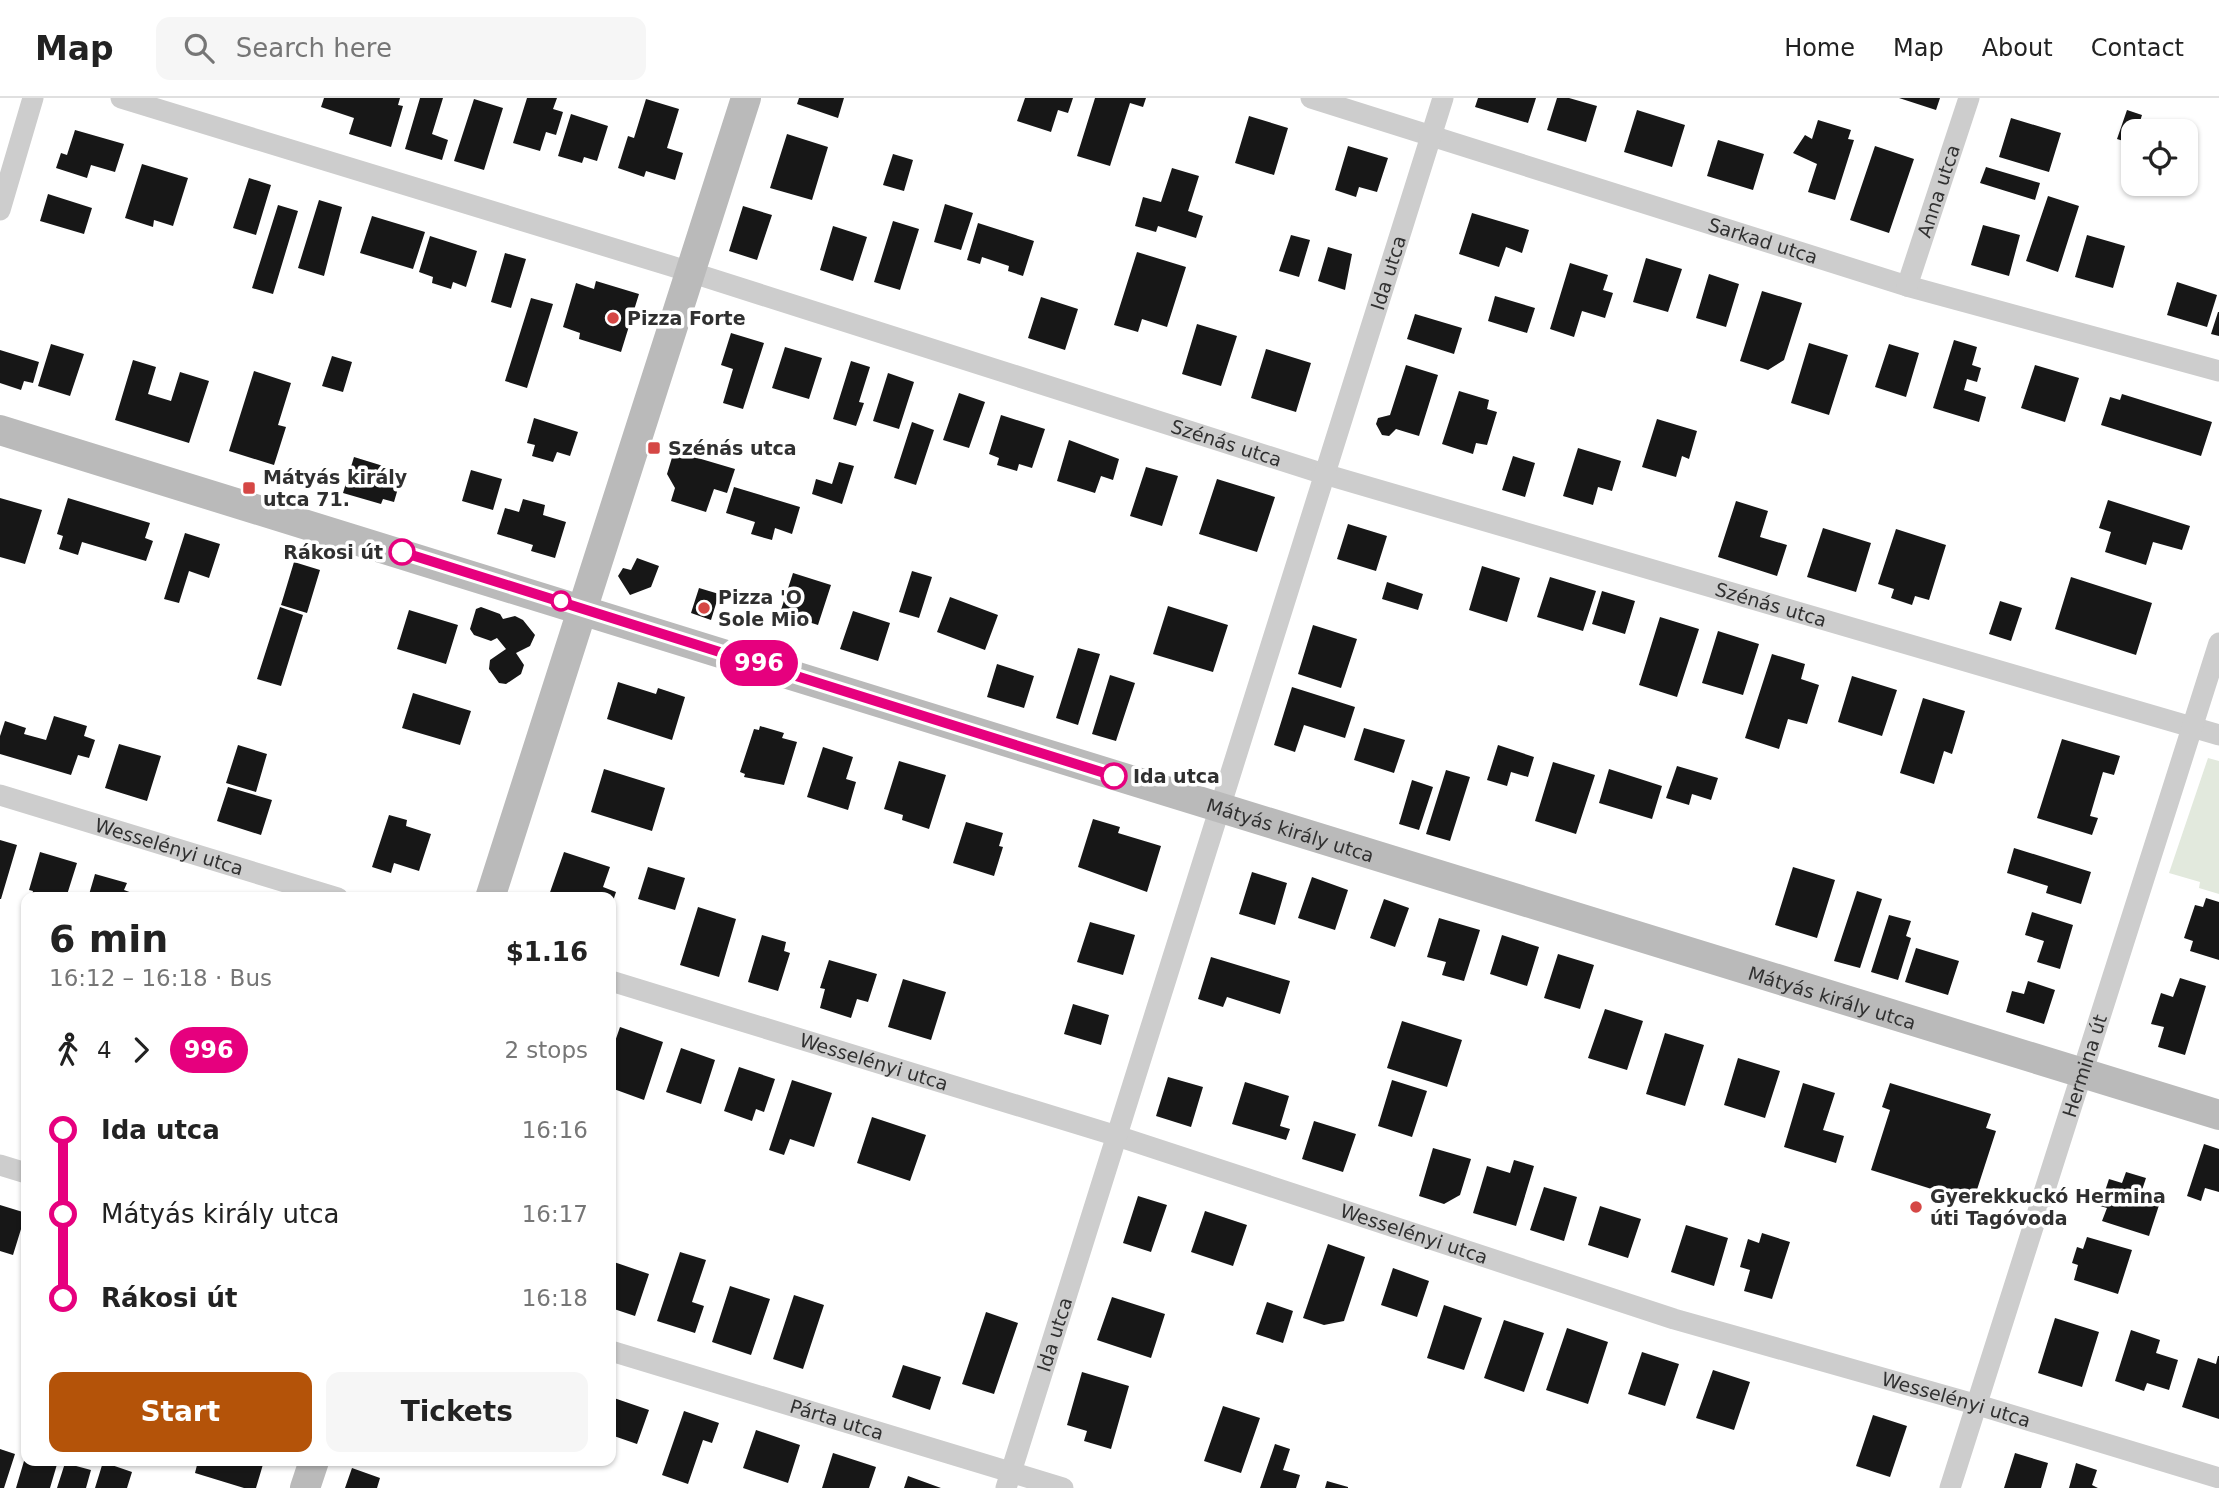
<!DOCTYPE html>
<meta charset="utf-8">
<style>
:root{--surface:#fff;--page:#f6f6f6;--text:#222;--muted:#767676;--line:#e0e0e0;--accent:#b45309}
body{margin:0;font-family:"DejaVu Sans",sans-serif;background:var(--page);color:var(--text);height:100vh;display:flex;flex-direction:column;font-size:26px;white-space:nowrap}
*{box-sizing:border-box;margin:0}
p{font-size:23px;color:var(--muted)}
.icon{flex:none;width:38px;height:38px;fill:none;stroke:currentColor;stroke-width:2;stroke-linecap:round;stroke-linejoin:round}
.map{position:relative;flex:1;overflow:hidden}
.side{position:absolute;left:21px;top:794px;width:595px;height:574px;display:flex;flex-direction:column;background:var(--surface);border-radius:14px;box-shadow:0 2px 5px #0004}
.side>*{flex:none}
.badge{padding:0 14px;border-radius:23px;font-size:24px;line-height:46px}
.tools{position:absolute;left:2121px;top:21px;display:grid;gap:14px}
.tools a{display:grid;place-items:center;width:77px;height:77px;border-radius:14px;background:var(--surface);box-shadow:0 2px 5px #0004;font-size:35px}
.map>.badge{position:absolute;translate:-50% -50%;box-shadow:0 0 0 4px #fff}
.legs{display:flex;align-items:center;gap:10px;height:77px;padding:0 28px;font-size:23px}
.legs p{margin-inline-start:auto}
.head{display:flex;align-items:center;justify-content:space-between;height:119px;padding:0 28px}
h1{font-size:38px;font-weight:800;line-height:52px}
.primary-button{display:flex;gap:14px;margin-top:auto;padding:14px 28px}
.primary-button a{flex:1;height:80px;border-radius:14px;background:var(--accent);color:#fff;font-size:28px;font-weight:800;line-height:80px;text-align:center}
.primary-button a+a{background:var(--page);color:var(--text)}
ul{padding:0 28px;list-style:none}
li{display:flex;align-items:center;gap:24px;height:84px;font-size:26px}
li i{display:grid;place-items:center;width:10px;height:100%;margin:0 9px;background:currentColor}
li i::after{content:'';width:18px;height:18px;margin:-9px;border:5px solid;border-radius:50%;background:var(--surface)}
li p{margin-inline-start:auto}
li:first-child i{background:linear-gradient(#0000 50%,currentColor 0)}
li:last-child i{background:linear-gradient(currentColor 50%,#0000 0)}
header{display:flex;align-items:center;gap:42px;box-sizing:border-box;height:98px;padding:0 35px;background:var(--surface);border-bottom:2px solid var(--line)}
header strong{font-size:33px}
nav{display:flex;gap:38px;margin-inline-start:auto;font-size:24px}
.search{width:490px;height:63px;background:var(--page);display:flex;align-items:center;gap:18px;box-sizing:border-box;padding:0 24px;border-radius:14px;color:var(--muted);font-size:26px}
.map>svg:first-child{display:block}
.green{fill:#e2e9dd}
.building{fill:#171717}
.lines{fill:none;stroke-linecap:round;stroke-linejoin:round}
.street{stroke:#cdcdcd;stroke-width:21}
.secondary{stroke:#bababa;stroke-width:30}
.line-1-casing{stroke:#fff;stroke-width:16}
.line-1{stroke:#e6007e;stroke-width:10}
.poi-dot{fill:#d54745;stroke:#fff;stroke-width:2.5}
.stop-1-dot{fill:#fff;stroke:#e6007e;stroke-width:3.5}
.labels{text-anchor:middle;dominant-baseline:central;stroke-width:7;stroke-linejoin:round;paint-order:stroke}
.street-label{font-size:19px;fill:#303030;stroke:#fff}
.poi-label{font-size:19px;font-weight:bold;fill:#303030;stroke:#fff;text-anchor:start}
.stop-label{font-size:19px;font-weight:bold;fill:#303030;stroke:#fff;text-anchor:end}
</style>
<header>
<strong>Map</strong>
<div class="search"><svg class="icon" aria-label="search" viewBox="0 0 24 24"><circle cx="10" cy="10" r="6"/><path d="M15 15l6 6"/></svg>Search here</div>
<nav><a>Home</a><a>Map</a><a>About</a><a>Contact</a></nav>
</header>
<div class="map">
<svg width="2219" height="1390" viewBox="0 0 2219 1390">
<rect width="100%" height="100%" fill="#fff"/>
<path class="green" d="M2208 660 2219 663V796L2199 790 2200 784 2169 775Z"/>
<path class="building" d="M324 0H400L398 7 403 8 391 49 349 36 354 20 321 9Z
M420 0H443L432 36 448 42 442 62 405 51Z
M527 0H557L553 11 563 14 556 37 546 34 540 53 513 45Z
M799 0H844L838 20 797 6Z
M1025 0H1073L1068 15 1058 12 1051 34 1017 23Z
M1095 0H1146L1143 9 1130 5 1110 68 1077 58Z
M1478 0H1536L1528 25 1475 9Z
M1557 0H1569L1597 8 1586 44 1547 32Z
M1899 0H1940L1936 12Z
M474 1 503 10 484 72 454 63Z
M646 1 679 11 667 50 683 55 675 82 646 73 644 79 618 70 628 38 634 40Z
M1637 12 1685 27 1672 69 1624 54Z
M2127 12 2142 17 2137 33H2133V46L2117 41Z
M571 16 608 28 597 63 584 59 582 65 558 58Z
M1249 18 1288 30 1274 77 1235 65Z
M2011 20 2061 35 2049 74 1999 59Z
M1818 22 1851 32 1848 41 1854 42 1835 102 1808 94 1817 66 1793 55 1805 37 1812 41Z
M75 32 124 46 115 74 91 67 87 80 56 70 61 55 67 57Z
M787 36 828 49 812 102 770 90Z
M1718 42 1764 56 1753 92 1707 78Z
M1348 48 1388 60 1377 94 1359 89 1356 99 1335 92Z
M1875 48 1914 61 1889 135 1850 122Z
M893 56 913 62 904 93 883 87Z
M142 66 188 80 173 128 154 122 153 129 125 120Z
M1986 69 2040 85 2035 102 1980 85Z
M1172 70 1199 78 1188 113 1203 118 1196 140 1158 128 1156 134 1135 128 1143 99 1161 104Z
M249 80 271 87 256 137 233 130Z
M48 96 92 110 84 136 40 123Z
M2048 98 2079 108 2058 174 2026 163Z
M319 102 342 109 324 178 298 170Z
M945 106 973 115 961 152 934 144Z
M278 107 298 113 273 196 252 190Z
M743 108 772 117 757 162 729 153Z
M1472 115 1529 132 1522 155 1506 149 1499 169 1459 156Z
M372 118 425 134 413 171 360 155Z
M893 123 919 131 900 192 874 184Z
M978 125 1034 143 1023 178 1008 173 1009 168 982 159 980 166 967 162Z
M1983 127 2020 137 2009 178 1971 167Z
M833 128 867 139 853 183 820 172Z
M1291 137 1310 142 1299 179 1279 173Z
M2087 137 2125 148 2113 190 2075 179Z
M430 138 477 153 466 189 453 184 451 191 432 185 433 179 419 174Z
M1328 149 1352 156 1345 192 1318 183Z
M1137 154 1186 169 1167 229 1142 221 1138 234 1114 227Z
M505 155 526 161 511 210 491 204Z
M1646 160 1682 171 1668 214 1633 204Z
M1570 165 1608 177 1603 192 1613 195 1605 220 1582 213 1574 239 1550 231Z
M1709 176 1739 186 1726 229 1696 220Z
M596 183 639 196 621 254 579 241 580 235 563 229 576 185 594 191Z
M2177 184 2217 197 2207 229 2167 217Z
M1762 193 1802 205 1784 262 1768 272 1740 263Z
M1495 198 1535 210 1527 235 1488 223Z
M1041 199 1078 211 1065 252 1028 240Z
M531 200 553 206 527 290 505 283Z
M2218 214H2219V238L2211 236Z
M1415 216 1462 230 1454 256 1407 241Z
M1197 226 1237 238 1221 288 1182 276Z
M731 235 764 245 743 311 723 305 733 271 721 267Z
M1954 242 1977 249 1972 267 1981 270 1977 284 1967 281 1964 292 1986 299 1979 324 1933 310Z
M1809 245 1848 257 1829 317 1791 305Z
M51 246 84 256 70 298 38 288Z
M1889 246 1919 255 1906 299 1875 289Z
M785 249 822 260 809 301 772 290Z
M1266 251 1311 265 1296 314 1251 300Z
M0 252 39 264 33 285 24 283 21 292 0 285Z
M332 258 352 264 343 294 322 288Z
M133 262 156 269 148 296 171 303 180 274 209 283 189 345 115 322Z
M851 263 870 269 859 304 864 305 856 328 833 321Z
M1406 267 1438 277 1419 338 1396 331 1389 338 1382 337 1376 326 1378 320 1390 317Z
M2035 267 2079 280 2065 324 2021 310Z
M254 273 291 285 278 327 286 329 274 367 229 353Z
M888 275 914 284 899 331 873 323Z
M1459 293 1489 302 1487 311 1497 314 1487 347 1476 345 1473 356 1442 346Z
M959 295 985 304 969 350 943 342Z
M2122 296 2212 324 2201 358 2101 327 2110 299 2120 302Z
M1001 317 1045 331 1032 370 1019 366 1017 373 997 367 999 360 989 356Z
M534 320 578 334 570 358 557 354 553 364 532 358 535 347 527 345Z
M1657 321 1697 333 1689 361 1682 358 1676 379 1642 369Z
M912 324 934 332 916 387 894 380Z
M1069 342 1119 361 1113 382 1101 378 1095 395 1057 383Z
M1578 350 1621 363 1612 393 1598 389 1593 407 1563 398Z
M674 353 735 371 727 395 714 391 706 414 671 403 675 390 667 376Z
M1513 358 1535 365 1525 399 1502 392Z
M354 359 393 371 391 377 401 380 394 404 383 401 381 406 343 395Z
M839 364 854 368 842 406 812 396 816 381 832 386Z
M1146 369 1178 378 1162 428 1130 418Z
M471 372 502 381 493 412 462 403Z
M1217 381 1275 399 1257 454 1199 436Z
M734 389 800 409 792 436 775 430 772 442 751 436 755 424 726 415Z
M0 400 42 412 25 466 0 459Z
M68 400 150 425 145 440 153 443 146 463 82 444 78 457 59 451 63 438 57 436Z
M523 401 545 407 543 417 566 424 555 460 531 453 533 447 497 436 505 410 519 414Z
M2108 402 2190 428 2182 452 2153 444 2146 467 2105 454 2111 434 2099 430Z
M1736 403 1768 413 1760 439 1787 447 1777 478 1718 459Z
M1348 426 1387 438 1376 473 1337 461Z
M1823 430 1871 445 1856 494 1807 479Z
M1896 431 1946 447 1929 502 1915 498 1912 507 1891 500 1894 491 1878 486Z
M185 435 220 446 209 480 189 473 179 505 164 501Z
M637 460 659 468 651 489 630 497 618 478 623 470 631 472Z
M294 464 320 472 307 515 281 507Z
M1482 468 1520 480 1507 524 1469 512Z
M912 473 932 479 919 520 899 514Z
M793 475 831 487 818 527 780 515Z
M1550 479 1596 493 1583 533 1537 519Z
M2071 479 2152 505 2136 557 2055 531Z
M1387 484 1423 496 1418 512 1382 501Z
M699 490 719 496 711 522 691 515Z
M1602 493 1635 503 1625 536 1592 526Z
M950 499 998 517 985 552 937 534Z
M2000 503 2022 510 2011 543 1989 536Z
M1168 508 1228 527 1213 574 1153 556Z
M280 509 303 517 281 588 257 581Z
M481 509 500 516 503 521 515 518 523 522 535 537 530 548 516 555 524 567 521 576 506 586 499 585 489 571 490 562 506 551 497 540 491 543 474 537 470 531 476 511Z
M409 512 458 527 446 566 397 551Z
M853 513 890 525 878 563 840 551Z
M1660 519 1699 531 1677 599 1639 587Z
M1313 527 1357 541 1341 590 1298 576Z
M1718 533 1759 546 1743 597 1702 585Z
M1078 550 1100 556 1078 627 1056 620Z
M1772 556 1805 566 1801 581 1819 587 1807 626 1788 621 1779 651 1745 640Z
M997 566 1034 578 1024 610 987 599Z
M1110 577 1135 585 1116 643 1092 636Z
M1852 578 1897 592 1882 638 1838 624Z
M618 584 656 596 658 590 685 599 672 642 607 621Z
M1292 589 1355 609 1345 640 1304 627 1295 654 1274 647Z
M413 595 471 613 460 647 402 630Z
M1923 600 1965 613 1952 656 1944 653 1934 686 1900 675Z
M54 618 87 628 84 638 95 642 89 660 78 657 71 677 0 656V638L5 623 26 630 24 636 46 642Z
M760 628 784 635 782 640 797 644 784 687 744 679 745 676 740 674 754 631 759 632Z
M1364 630 1405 642 1394 675 1354 662Z
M2062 641 2120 658 2114 677 2103 674 2090 718 2098 720 2092 737 2037 720Z
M119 646 161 658 147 703 105 690Z
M238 647 267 656 256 694 226 685Z
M1498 647 1534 659 1528 679 1511 674 1507 688 1487 682Z
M823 649 853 659 846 681 856 684 848 712 807 699Z
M899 663 946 677 929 731 902 722 903 717 884 711Z
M1553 664 1595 677 1576 736 1535 723Z
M1677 668 1718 680 1711 702 1692 696 1689 707 1666 700Z
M604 671 665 690 652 733 591 714Z
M1609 671 1662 688 1652 721 1599 705Z
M1446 672 1470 679 1450 743 1426 736Z
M1412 682 1433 689 1419 732 1399 726Z
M228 689 272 702 261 737 217 723Z
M389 717 407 722 406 728 431 736 419 773 394 765 391 775 372 769Z
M1093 721 1120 729 1118 735 1161 748 1147 794 1078 769Z
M966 724 1003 735 999 748 1003 749 994 778 953 765Z
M0 742 17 747 1 801H0Z
M2014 750 2091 774 2081 806 2046 795 2048 788 2007 775Z
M40 754 77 765 66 800H31L33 793 29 792Z
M564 754 610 769 603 789 616 794 611 809V800H548Z
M648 769 685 780 675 812 638 801Z
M1793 769 1835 782 1817 840 1775 827Z
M1252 774 1287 785 1275 827 1239 816Z
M95 776 127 785 124 792 146 800H88Z
M1312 779 1348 792 1335 832 1298 820Z
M1857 793 1882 801 1860 870 1834 863Z
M2206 800 2219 804V862L2190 853 2193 843 2184 840 2195 807 2203 809Z
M1384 801 1409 810 1395 849 1370 840Z
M698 809 736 821 719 879 680 867Z
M2032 814 2073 827 2060 871 2037 864 2044 843 2025 837Z
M1889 817 1911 823 1906 838 1911 840 1898 882 1871 874Z
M1439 820 1480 832 1464 883 1442 877 1446 864 1427 859Z
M1090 824 1135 837 1123 877 1077 864Z
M762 837 786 844 784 853 790 855 778 893 748 884Z
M1502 837 1539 849 1527 888 1490 876Z
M1916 850 1959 863 1948 897 1905 884Z
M1558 856 1594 867 1580 911 1544 900Z
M1211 859 1290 883 1280 916 1227 899 1223 909 1198 901Z
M829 862 877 876 868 904 857 901 851 920 820 910 825 891 820 890Z
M2180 880 2206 888 2185 957 2158 949 2164 929 2151 926 2161 895 2173 899Z
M903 881 946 894 931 942 888 929Z
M2028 883 2055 892 2044 926 2006 914 2012 893 2024 896Z
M1073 906 1109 917 1101 947 1064 936Z
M1605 911 1643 923 1627 972 1588 960Z
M1402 923 1462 942 1447 989 1387 970Z
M620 929 663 944 644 1002 611 990V955Z
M1665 935 1704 947 1685 1008 1646 996Z
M681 950 715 962 701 1006 666 994Z
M1738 960 1780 973 1765 1020 1724 1007Z
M739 969 775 981 764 1014 756 1011 752 1023 724 1013Z
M1168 979 1203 989 1191 1029 1156 1018Z
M792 982 832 995 814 1049 790 1041 784 1057 769 1052Z
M1392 982 1427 993 1412 1039 1378 1028Z
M1245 984 1289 998 1280 1028 1290 1031 1286 1042 1232 1026Z
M1803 985 1835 995 1823 1032 1844 1038 1836 1065 1784 1049Z
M1890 985 1991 1016 1986 1030 1996 1033 1973 1104 1871 1072 1890 1012 1882 1009Z
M872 1019 926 1037 910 1083 857 1065Z
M1314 1023 1356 1036 1343 1074 1302 1061Z
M2204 1046 2219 1051V1094L2205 1090 2201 1103 2187 1098Z
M1433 1050 1471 1061 1460 1097 1444 1106 1419 1098Z
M1514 1062 1534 1068 1516 1128 1473 1115 1487 1068 1510 1075Z
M2126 1074 2146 1080 2142 1092 2162 1098 2149 1138 2102 1123 2107 1110 2100 1108 2109 1081 2122 1085Z
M1544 1089 1577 1099 1564 1143 1530 1132Z
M1138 1098 1167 1107 1151 1154 1123 1145Z
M0 1107 26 1115 13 1157 0 1153Z
M1600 1108 1641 1121 1628 1160 1588 1147Z
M1205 1113 1247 1127 1233 1168 1191 1154Z
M1686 1127 1728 1140 1714 1188 1671 1174Z
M1762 1135 1790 1144 1772 1201 1744 1193 1750 1172 1740 1169 1748 1141 1759 1145Z
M2087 1139 2132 1152 2118 1196 2074 1182 2078 1167 2072 1165 2077 1149 2083 1151Z
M1328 1146 1365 1159 1344 1223 1324 1227 1303 1220Z
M680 1154 706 1162 692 1204 704 1208 695 1235 657 1223Z
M611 1163 649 1176 635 1218 611 1210Z
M1393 1170 1429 1183 1417 1219 1381 1207Z
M730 1188 770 1201 751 1257 712 1244Z
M794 1197 824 1207 803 1271 773 1261Z
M1112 1199 1165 1216 1151 1260 1097 1242Z
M1267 1204 1293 1213 1283 1245 1256 1236Z
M1444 1207 1482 1220 1464 1272 1427 1260Z
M986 1214 1018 1225 994 1296 962 1286Z
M2055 1220 2099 1234 2082 1289 2038 1275Z
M1504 1222 1544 1235 1524 1294 1484 1280Z
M1567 1230 1608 1244 1588 1306 1546 1292Z
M2131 1232 2160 1242 2156 1255 2178 1262 2169 1292 2147 1285 2144 1293 2115 1283Z
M1642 1254 1679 1266 1665 1308 1628 1296Z
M2218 1258H2219V1321L2182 1309 2198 1260 2216 1266Z
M903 1267 941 1279 930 1312 892 1299Z
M1713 1272 1750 1284 1734 1332 1696 1320Z
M1082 1274 1129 1288 1111 1351 1084 1343 1087 1333 1067 1327Z
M611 1299 649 1312 637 1346 611 1337Z
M1223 1308 1260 1320 1241 1375 1204 1363Z
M684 1313 719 1325 712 1345 703 1342 688 1386 662 1377Z
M1873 1317 1907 1328 1890 1379 1856 1368Z
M756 1332 800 1347 788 1385 743 1370Z
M1275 1346 1290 1351 1283 1372 1300 1377 1296 1390H1260Z
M0 1351 15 1356 4 1390H0Z
M833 1355 876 1369 869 1390H822Z
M2015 1355 2048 1365 2041 1390H2004Z
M24 1363H58L50 1390H16Z
M198 1363H264L256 1390H244L195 1375Z
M103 1364 132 1374 127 1390H95Z
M65 1365 91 1372 86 1390H57Z
M2076 1365 2097 1372 2092 1387 2098 1390H2069Z
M352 1370 380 1380 377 1390H345Z
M908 1378 941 1390H904Z
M1327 1383 1348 1389V1390H1325Z"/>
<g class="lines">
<g class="street">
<path id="s1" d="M121 0 671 168 1324 376 2219 637"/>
<path id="s2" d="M1311 0 1907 188 2219 273"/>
<path d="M0 112 33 0"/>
<path id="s3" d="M1907 188 1969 0"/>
<path id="s4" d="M0 697 338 800"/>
<path id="s5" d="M611 883 1117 1038 1674 1221 1978 1307 2219 1380"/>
<path d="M0 1067 26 1075"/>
<path id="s6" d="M611 1253 1063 1390"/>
<path id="s7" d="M1006 1390 1443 0"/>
<path id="s8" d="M1950 1390 2219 545"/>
</g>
<g class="secondary">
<path id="s9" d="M0 332C741 557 1477 795 2219 1017"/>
<path d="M490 800 746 0"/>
<path d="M305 1390 314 1363"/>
</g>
</g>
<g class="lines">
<defs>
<path id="line-1" d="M402 454 1114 678"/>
</defs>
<use href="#line-1" class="line-1-casing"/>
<use href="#line-1" class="line-1"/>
</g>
<g class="poi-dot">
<circle cx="613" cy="220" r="7"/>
<rect x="647" y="343" width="14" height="14" rx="3.5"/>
<rect x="242" y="383" width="14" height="14" rx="3.5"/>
<circle cx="704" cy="510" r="7"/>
<circle cx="1916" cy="1109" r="7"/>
</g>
<g class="stop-1-dot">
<circle cx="402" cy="454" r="12"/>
<circle cx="561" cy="503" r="9"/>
<circle cx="1114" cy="678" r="12"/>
</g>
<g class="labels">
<g class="street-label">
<text stroke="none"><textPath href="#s3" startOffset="100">Anna utca</textPath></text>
<text stroke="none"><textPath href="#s2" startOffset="474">Sarkad utca</textPath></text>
<text stroke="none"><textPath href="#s7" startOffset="1274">Ida utca</textPath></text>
<text stroke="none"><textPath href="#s1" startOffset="1158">Szénás utca</textPath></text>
<text stroke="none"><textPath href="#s1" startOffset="1726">Szénás utca</textPath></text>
<text stroke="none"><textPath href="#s9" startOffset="1351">Mátyás király utca</textPath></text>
<text stroke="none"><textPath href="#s4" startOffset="177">Wesselényi utca</textPath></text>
<text stroke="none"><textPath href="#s9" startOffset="1918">Mátyás király utca</textPath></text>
<text stroke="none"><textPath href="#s5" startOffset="275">Wesselényi utca</textPath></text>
<text stroke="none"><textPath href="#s8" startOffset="443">Hermina út</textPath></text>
<text stroke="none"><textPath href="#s5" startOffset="842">Wesselényi utca</textPath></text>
<text stroke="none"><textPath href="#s7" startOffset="161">Ida utca</textPath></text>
<text stroke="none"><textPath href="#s5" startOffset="1409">Wesselényi utca</textPath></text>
<text stroke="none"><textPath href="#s6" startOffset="236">Párta utca</textPath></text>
</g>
<g class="poi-label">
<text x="627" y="220">Pizza Forte</text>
<text x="668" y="350">Szénás utca</text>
<text x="263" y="379">Mátyás király<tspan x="263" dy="22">utca 71.</tspan></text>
<text x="718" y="499">Pizza 'O<tspan x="718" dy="22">Sole Mio</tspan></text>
<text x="1930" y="1098">Gyerekkuckó Hermina<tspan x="1930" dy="22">úti Tagóvoda</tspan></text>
</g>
<g class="stop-label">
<text x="383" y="454">Rákosi út</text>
<text x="1133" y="678" text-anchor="start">Ida utca</text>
</g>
</g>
</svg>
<div class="tools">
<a><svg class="icon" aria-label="locate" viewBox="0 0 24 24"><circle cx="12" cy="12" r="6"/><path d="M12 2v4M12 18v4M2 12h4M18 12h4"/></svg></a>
</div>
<b class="badge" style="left:759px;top:565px;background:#e6007e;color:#fff">996</b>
<section class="side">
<div class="head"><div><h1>6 min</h1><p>16:12 – 16:18 · Bus</p></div><b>$1.16</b></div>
<div class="legs"><svg class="icon" aria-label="walk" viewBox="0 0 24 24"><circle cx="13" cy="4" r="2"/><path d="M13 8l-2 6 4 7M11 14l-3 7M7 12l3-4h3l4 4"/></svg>4<svg class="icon" aria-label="forward" viewBox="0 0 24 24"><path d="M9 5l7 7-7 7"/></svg><b class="badge" style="background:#e6007e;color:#fff">996</b><p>2 stops</p></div>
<ul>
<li><i style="color:#e6007e"></i><b>Ida utca</b><p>16:16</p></li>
<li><i style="color:#e6007e"></i><span>Mátyás király utca</span><p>16:17</p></li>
<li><i style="color:#e6007e"></i><b>Rákosi út</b><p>16:18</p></li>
</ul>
<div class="primary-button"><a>Start</a><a>Tickets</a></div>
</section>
</div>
